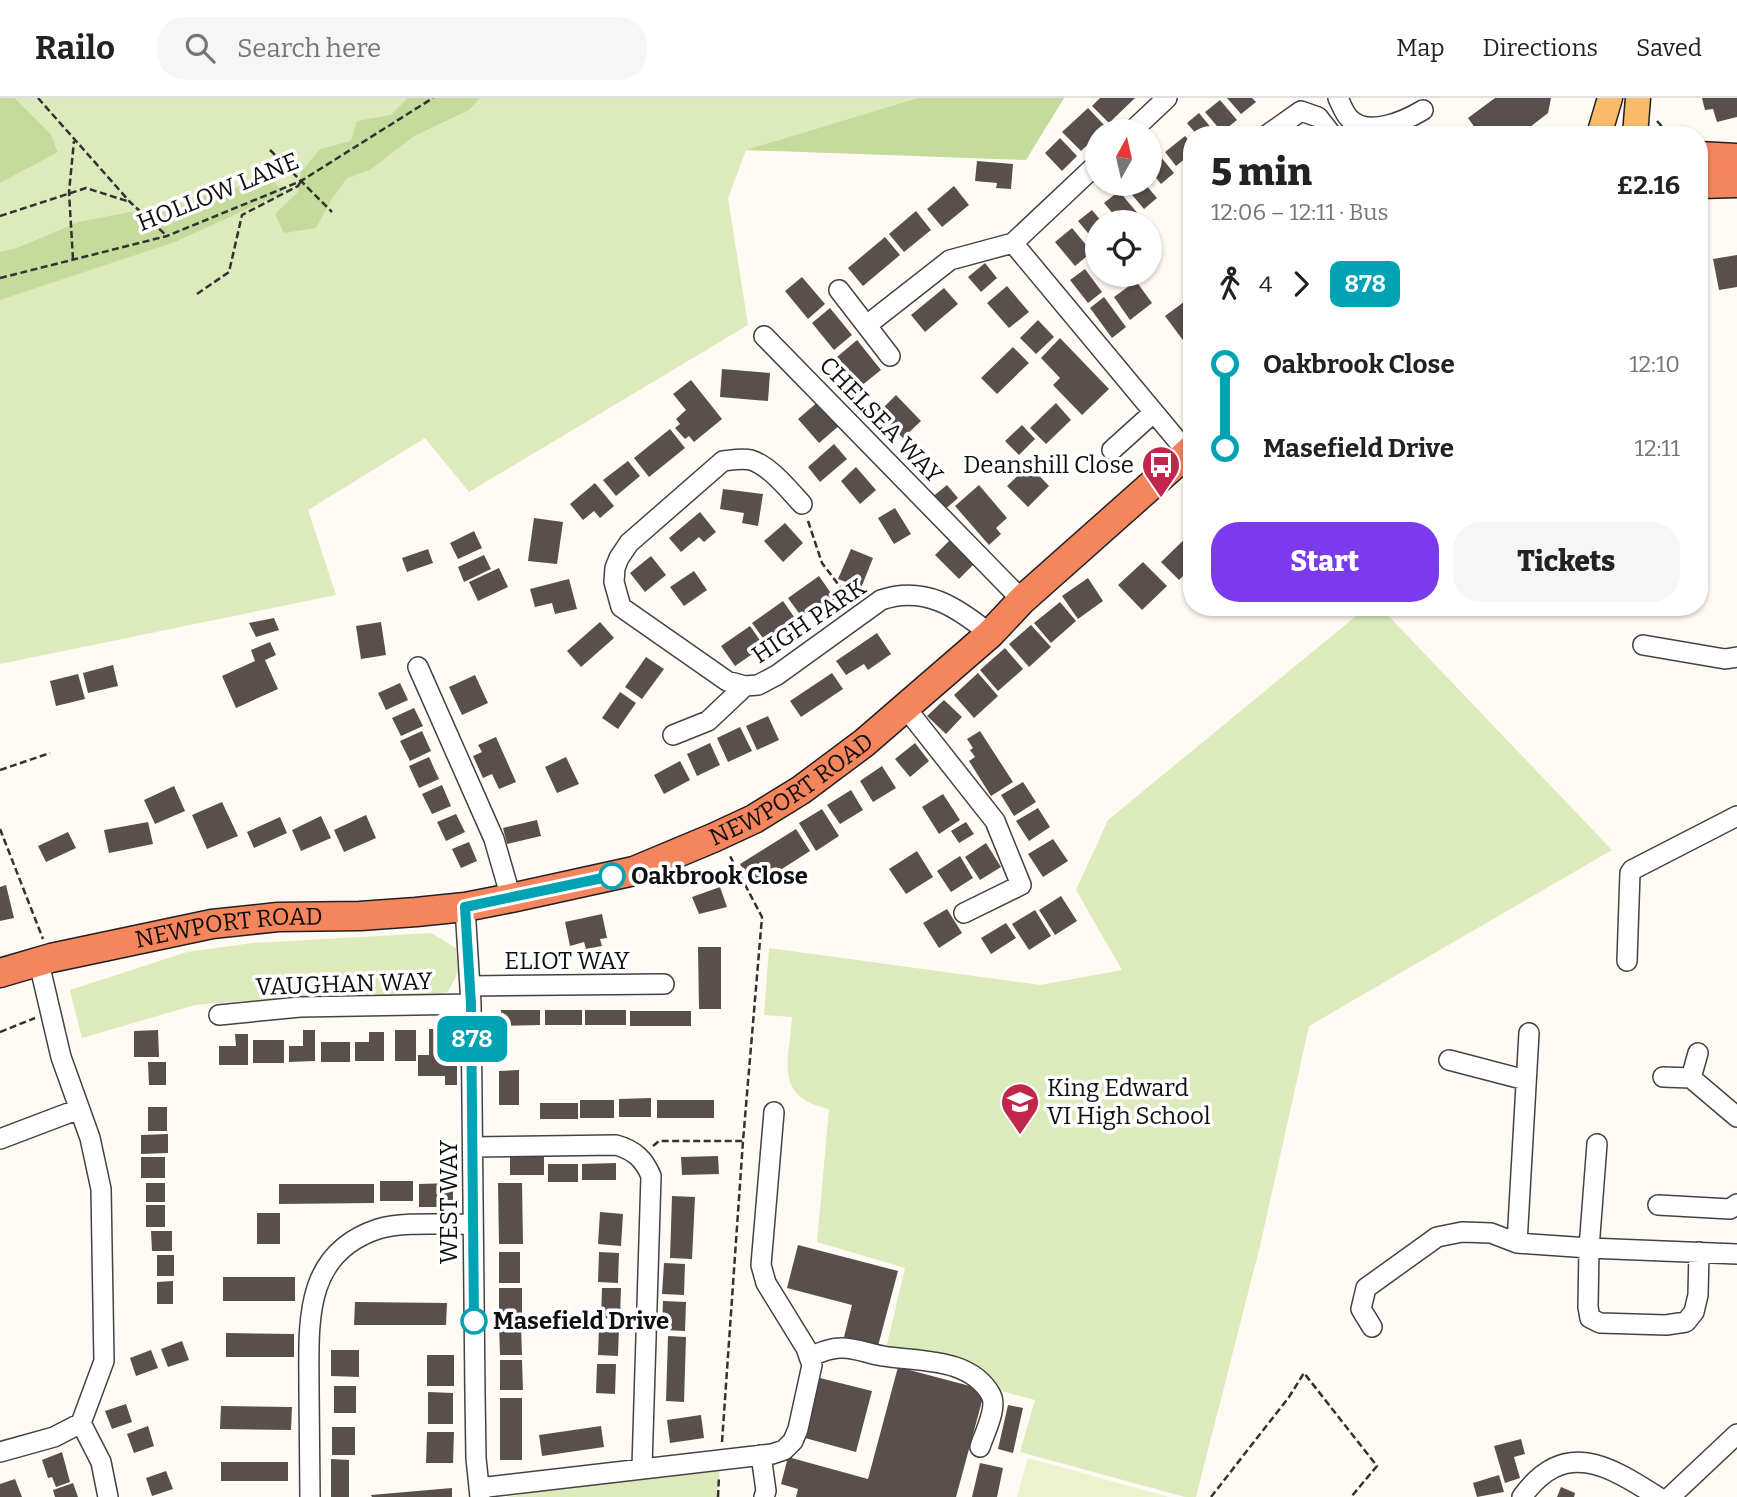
<!DOCTYPE html>
<meta charset="utf-8">
<style>
:root{--surface:#fff;--page:#f6f6f6;--text:#222;--muted:#767676;--line:#e0e0e0;--accent:#7c3aed}
body{margin:0;font-family:Bitter,serif;background:var(--page);color:var(--text);height:100vh;display:flex;flex-direction:column;font-size:26px;white-space:nowrap}
*{box-sizing:border-box;margin:0}
p{font-size:23px;color:var(--muted)}
.icon{flex:none;width:38px;height:38px;fill:none;stroke:currentColor;stroke-width:2;stroke-linecap:round;stroke-linejoin:round}
.map{position:relative;flex:1;overflow:hidden}
.sheet{position:absolute;left:1183px;top:28px;width:525px;height:490px;display:flex;flex-direction:column;background:var(--surface);border-radius:28px;box-shadow:0 2px 5px #0004}
.sheet>*{flex:none}
.badge{padding:0 14px;border-radius:10px;font-size:24px;line-height:46px}
.needle{width:46px;rotate:8deg}
.fabs{position:absolute;left:1085px;top:21px;display:grid;gap:14px}
.fabs a{display:grid;place-items:center;width:77px;height:77px;border-radius:50%;background:var(--surface);box-shadow:0 2px 5px #0004;font-size:35px}
.map>.badge{position:absolute;translate:-50% -50%;box-shadow:0 0 0 4px #fff}
.legs{display:flex;align-items:center;gap:10px;height:77px;padding:0 28px;font-size:23px}
.legs p{margin-inline-start:auto}
.headline{display:flex;align-items:center;justify-content:space-between;height:119px;padding:0 28px}
h1{font-size:38px;font-weight:800;line-height:52px}
.action{display:flex;gap:14px;margin-top:auto;padding:14px 28px}
.action a{flex:1;height:80px;border-radius:28px;background:var(--accent);color:#fff;font-size:28px;font-weight:800;line-height:80px;text-align:center}
.action a+a{background:var(--page);color:var(--text)}
ul{padding:0 28px;list-style:none}
li{display:flex;align-items:center;gap:24px;height:84px;font-size:26px}
li i{display:grid;place-items:center;width:10px;height:100%;margin:0 9px;background:currentColor}
li i::after{content:'';width:18px;height:18px;margin:-9px;border:5px solid;border-radius:50%;background:var(--surface)}
li p{margin-inline-start:auto}
li:first-child i{background:linear-gradient(#0000 50%,currentColor 0)}
li:last-child i{background:linear-gradient(currentColor 50%,#0000 0)}
header{display:flex;align-items:center;gap:42px;box-sizing:border-box;height:98px;padding:0 35px;background:var(--surface);border-bottom:2px solid var(--line)}
header strong{font-size:33px}
nav{display:flex;gap:38px;margin-inline-start:auto;font-size:24px}
.search{width:490px;height:63px;background:var(--page);display:flex;align-items:center;gap:18px;box-sizing:border-box;padding:0 24px;border-radius:28px;color:var(--muted);font-size:26px}
.map>svg:first-child{display:block}
.green{fill:#ddebbc}
.forest{fill:#c4db9b}
.pitch{fill:#ecf2ce}
.building{fill:#594f4c}
.lines{fill:none;stroke-linecap:round;stroke-linejoin:round}
.minor-casing{stroke:#434343;stroke-width:22}
.major-casing{stroke:#212121;stroke-width:27}
.highway-casing{stroke:#212121;stroke-width:31}
.path{stroke:#323232;stroke-width:2.5;stroke-dasharray:7 3.5;stroke-linecap:butt}
.minor{stroke:#fff;stroke-width:19}
.major{stroke:#f9bb6a;stroke-width:24}
.highway{stroke:#f5855c;stroke-width:28}
.line-1-casing{stroke:#fff;stroke-width:16}
.line-1{stroke:#00a3b4;stroke-width:10}
.stop-1-dot{fill:#fff;stroke:#00a3b4;stroke-width:3.5}
.labels{text-anchor:middle;dominant-baseline:central;stroke-width:7;stroke-linejoin:round;paint-order:stroke}
.street-label{font-size:24px;fill:#101010;stroke:#fff}
.poi-label{font-size:24px;fill:#101010;stroke:#fff;text-anchor:end}
.stop-label{font-size:24px;font-weight:bold;fill:#101010;stroke:#fff;text-anchor:start}
</style>
<header>
<strong>Railo</strong>
<div class="search"><svg class="icon" aria-label="search" viewBox="0 0 24 24"><circle cx="10" cy="10" r="6"/><path d="M15 15l6 6"/></svg>Search here</div>
<nav><a>Map</a><a>Directions</a><a>Saved</a></nav>
</header>
<div class="map">
<svg width="1737" height="1399" viewBox="0 0 1737 1399">
<rect width="100%" height="100%" fill="#fffaf3"/>
<path class="green" d="M15 0H1064L952 57 746 52 728 100 748 227 469 394 425 340 308 412 336 497 0 566V180L19 149 0 154V85L58 53 51 36Z
M1367 509H1380L1612 752 1309 928 1260 1148 1196 1399H1185L1020 1354 1035 1302 994 1291 988 1277 886 1250 905 1170 817 1144 829 1011C773 999 789 964 792 919L764 917 769 850 1040 887 1122 872 1076 792 1108 722Z
M431 835 456 850 458 874 448 894 422 900 244 903 195 907 82 940 70 892 187 854 252 845Z
M721 1361 717 1399H506Z"/>
<path class="forest" d="M0 0H15L51 36 58 54 0 85Z
M408 0H480L469 12 414 38 370 72 347 80 331 102 316 130 284 135 275 116 298 94 301 74 320 51 351 43 357 23 391 17Z
M918 0H1064L1026 62 746 52Z
M273 81 282 95 175 144 0 202V154L19 149 79 124 130 114H169L198 99Z"/>
<path class="pitch" d="M1028 1360 1169 1399H1017Z"/>
<path class="building" d="M1100 0H1135L1109 25 1092 8Z
M1227 0H1252L1256 4 1241 16Z
M1495 0H1551L1548 15 1520 37H1480L1468 20Z
M1702 0H1737V19L1717 24 1713 11 1705 12Z
M1220 2 1237 22 1222 34 1205 14Z
M1088 10 1106 29 1102 33H1097V38L1081 53 1062 34Z
M1199 15 1217 37H1197L1187 25Z
M1185 38 1192 46V55L1176 68 1165 54Z
M1060 40 1077 58 1062 73 1045 55Z
M1156 53 1174 75 1161 86 1150 72V59Z
M977 63 1013 66 1011 91 996 90 997 85 975 83Z
M1123 86H1145L1157 100 1144 111Z
M954 88 969 107 942 129 927 111Z
M1119 93 1139 117 1131 124H1120L1104 105Z
M1092 112 1102 124H1097V146L1078 123Z
M916 113 931 132 904 154 889 136Z
M1072 130 1092 154 1075 168 1055 144Z
M885 139 900 157 863 188 848 170Z
M1737 157V189L1719 192 1713 161Z
M985 165 997 180 981 194 968 179Z
M1085 171 1102 194 1088 205 1070 182Z
M802 179 825 206 808 221 785 193Z
M1136 183 1152 205 1130 222 1114 199Z
M1007 188 1029 214 1009 230 987 205Z
M944 190 958 206 925 234 911 217Z
M1192 198V240L1185 245 1165 218Z
M1104 199 1126 229 1112 240 1090 210Z
M830 210 852 237 834 252 812 225Z
M1038 222 1054 239 1036 256 1020 240Z
M1060 240 1109 291 1082 317 1053 287 1060 280 1041 260Z
M857 242 881 272 861 288 837 259Z
M1013 249 1029 265 997 296 981 280Z
M722 271 770 275 768 303 720 299Z
M691 282 722 321 694 344 689 338 685 341 675 330 680 326 676 321 686 312 673 296Z
M896 297 921 323 903 340 878 315Z
M819 303 840 327 819 345 798 321Z
M1056 305 1071 322 1046 346 1030 330Z
M1022 327 1035 341 1019 357 1005 343Z
M670 331 685 350 649 379 634 360Z
M834 346 847 361 820 384 808 369Z
M628 363 640 378 616 398 603 382Z
M1029 367 1049 388 1028 409 1007 388Z
M856 369 876 392 860 406 841 383Z
M595 385 614 408 600 420 594 413 583 422 570 406Z
M947 387 958 400 942 414 931 400Z
M979 387 1007 420 996 430 1001 436 989 447 955 408Z
M723 391 763 396 758 428 742 425 744 415 720 411Z
M895 410 911 436 894 446 878 420Z
M700 414 716 434 704 444 699 439 681 454 669 440Z
M534 420 563 424 557 466 528 463Z
M785 425 803 445 783 464 764 443Z
M474 433 482 450 458 461 450 445Z
M1192 434V469L1179 482 1161 464Z
M953 439 977 463 959 481 935 457Z
M428 451 433 465 407 474 402 460Z
M851 451 873 460 861 490 838 481Z
M484 457 491 471 464 484 458 469Z
M651 458 666 477 645 494 630 475Z
M1143 464 1167 488 1142 512 1118 487Z
M499 470 508 489 478 503 469 484Z
M694 473 707 492 684 508 670 489Z
M819 478 835 501 823 510 820 505 801 518 788 500Z
M1088 480 1103 503 1078 521 1062 498Z
M569 481 577 511 555 516 552 505 535 509 530 491Z
M783 503 799 526 788 534 784 530 765 543 752 525Z
M1060 504 1076 523 1051 545 1034 525Z
M274 520 279 532 256 539 249 525Z
M381 524 386 557 361 561 356 528Z
M600 524 614 540 581 569 567 553Z
M1031 527 1051 549 1029 569 1009 546Z
M750 528 764 548 735 568 721 548Z
M877 535 891 556 868 572 864 566 846 577 836 563Z
M270 544 276 557 265 562 278 591 236 610 222 578 255 563 251 552Z
M1005 550 1023 571 998 593 980 572Z
M646 559 664 571 642 601 625 589Z
M113 567 118 588 88 595 83 575Z
M832 575 843 591 801 619 790 603Z
M978 575 998 598 974 620 954 597Z
M78 576 85 601 56 608 50 583Z
M475 577 488 605 462 617 449 589Z
M400 585 408 602 386 612 378 595Z
M620 594 636 605 618 631 602 620Z
M944 602 962 619 946 636 927 618Z
M414 610 423 628 401 638 392 620Z
M768 618 779 642 757 652 746 628Z
M740 629 752 653 728 664 717 640Z
M422 633 431 653 410 663 400 643Z
M980 633 1013 684 991 698 969 663 975 659 970 652 973 650 967 641Z
M496 639 516 684 499 691 492 676 483 680 473 658 482 654 478 647Z
M710 645 720 667 697 678 687 656Z
M915 645 929 663 910 679 895 661Z
M429 659 439 681 419 690 409 668Z
M566 659 579 686 557 695 545 669Z
M680 663 690 682 664 696 654 677Z
M882 668 896 690 873 704 860 683Z
M1023 684 1036 704 1014 718 1001 697Z
M442 687 451 708 432 716 422 696Z
M174 688 185 713 155 726 144 702Z
M851 692 863 712 840 726 827 707Z
M943 696 960 722 939 736 922 709Z
M222 704 238 738 207 751 192 717Z
M1038 710 1050 729 1029 743 1016 723Z
M822 711 839 738 816 753 799 725Z
M456 716 465 734 446 743 437 724Z
M366 717 376 740 344 754 334 732Z
M321 718 331 740 301 753 292 732Z
M280 719 287 735 254 750 247 734Z
M537 722 541 738 507 746 503 730Z
M148 724 153 746 109 755 104 732Z
M966 724 974 736 959 745 951 733Z
M796 731 810 753 754 789 740 766Z
M68 734 76 750 46 764 38 748Z
M1053 741 1068 763 1043 779 1028 756Z
M469 744 477 763 461 770 452 751Z
M986 745 1001 769 980 782 965 759Z
M917 753 933 779 906 796 889 771Z
M960 758 973 780 951 794 937 773Z
M6 787 14 820 0 823V789Z
M720 789 727 809 699 816 692 799Z
M1061 798 1077 823 1055 837 1039 812Z
M947 811 962 835 939 850 923 825Z
M1035 812 1051 838 1029 852 1012 826Z
M602 816 607 840 600 841 602 848 586 851 584 844 570 848 565 824Z
M1006 825 1016 840 991 856 981 840Z
M698 849H721V911H699Z
M501 912H540V927L501 928Z
M545 912H582V927H545Z
M585 912H626V927H585Z
M630 913H691V928H630Z
M429 931H451V961H457V987H445V978H418V957H429Z
M158 932 159 959H134V933Z
M303 932H315V963L289 964V948H303Z
M395 932H416V963H395Z
M369 934H384V963H355V944H369Z
M235 936H248V967H219V948H236Z
M253 942H284V965H253Z
M321 944H350V964H321Z
M148 964H166V987H149Z
M519 972V1007H499V973Z
M651 1000V1019H619V1001Z
M580 1002H614V1020H580Z
M657 1002H714V1020H657Z
M540 1005H578V1021H540Z
M148 1009H167V1033H148Z
M168 1036V1055L141 1056V1037Z
M544 1058V1077H510V1059Z
M718 1058 719 1076 682 1077 681 1059Z
M141 1059H165V1080H141Z
M616 1065V1082H582V1066Z
M548 1066H578V1084H548Z
M380 1083H413V1103H380Z
M146 1085H165V1104H146Z
M453 1085V1109H419V1086Z
M498 1085H522L523 1146H499Z
M279 1086H374V1105L279 1106Z
M672 1098 695 1099 692 1161 670 1160Z
M146 1107H165V1129H146Z
M600 1114 623 1116 621 1148 598 1146Z
M257 1115H280V1146H257Z
M151 1133H172V1153H152Z
M798 1147 898 1173 878 1248 844 1239 852 1207 787 1190Z
M499 1154H520V1185H499Z
M599 1154 619 1155 618 1185 598 1184Z
M157 1157H174V1178H157Z
M664 1165 685 1166 684 1197 662 1196Z
M223 1179H295V1203H223Z
M173 1183V1206H157V1184Z
M499 1190H522V1221H499Z
M602 1190H621L620 1221 601 1220Z
M663 1203 686 1204 685 1233 662 1232Z
M355 1204 447 1205 446 1227H354Z
M499 1227H521L522 1257H500Z
M599 1228 619 1229 618 1258 598 1257Z
M226 1235 294 1236V1259H226Z
M668 1238 686 1239 684 1304 666 1303Z
M182 1243 189 1262 168 1269 161 1251Z
M151 1252 158 1270 136 1278 130 1260Z
M331 1252H359V1279L331 1278Z
M427 1257H454V1288H427Z
M500 1262H522L523 1292H500Z
M597 1266H616L615 1296 596 1295Z
M898 1269 985 1292 956 1399H796L798 1391 781 1386 788 1359 868 1381Z
M820 1280 872 1293 856 1354 805 1340Z
M334 1288H356V1315H334Z
M428 1294 453 1295V1326H428Z
M500 1300H522V1362H500Z
M126 1306 132 1324 112 1331 105 1313Z
M1008 1307 1023 1310 1013 1355 998 1351Z
M221 1308 292 1309 291 1332 220 1331Z
M701 1317 704 1340 670 1345 667 1322Z
M148 1328 154 1348 134 1355 127 1336Z
M601 1328 604 1349 542 1358 539 1337Z
M332 1329H355V1357H332Z
M427 1334H454L453 1365H426Z
M1521 1341 1525 1356 1514 1359 1520 1380 1505 1385 1494 1348Z
M62 1354 70 1384 56 1389 52 1379 48 1380 42 1362Z
M331 1361 349 1362V1399H331Z
M221 1364H288V1383H221Z
M980 1365 1003 1370 997 1399H972Z
M166 1373 173 1391 152 1398 146 1380Z
M1499 1377 1504 1394 1477 1399 1473 1385Z
M15 1381 22 1399H0V1386Z
M73 1385 78 1399H55L53 1392Z
M1561 1389 1575 1395 1574 1399H1557Z
M452 1390V1399H372L371 1397Z"/>
<g class="lines">
<defs>
<path id="minor" d="M1338 0C1341 6 1344 15 1349 20 1367 40 1405 23 1423 12
M1132 33 1167 0
M1267 37 1301 13 1318 19 1332 37
M1097 66 1013 145 1187 354
M839 192 890 258
M867 227 950 162 1013 145
M764 238 1022 502
M1112 352 1153 315
M802 406C789 392 770 368 751 362 742 360 732 362 723 363L629 445 619 460 615 470 614 484 621 509 727 583 745 588 758 587 777 577 881 502C924 487 957 509 990 536
M1643 547 1725 561 1737 559
M418 569 494 741 511 800
M905 609 995 723 1021 787 964 815
M673 637 708 623 745 588
M465 809 471 906 475 1296 476 1360 480 1399
M1627 863 1630 775 1632 772 1737 718
M471 888 664 886
M219 917 300 909 471 906
M1698 955 1691 980 1737 1019
M1449 962 1526 982
M1663 979 1691 980
M0 1041 79 1011
M1597 1046 1589 1150 1588 1209 1590 1220 1600 1225 1666 1227 1686 1224 1694 1214 1698 1197 1699 1154
M473 1049 616 1047C634 1052 644 1061 651 1078L642 1369
M1658 1107 1730 1111 1737 1106
M1517 1145 1529 935
M1372 1229 1361 1211 1366 1190 1437 1139 1462 1134 1491 1135 1517 1145 1589 1150 1737 1156
M809 1259C819 1255 829 1250 840 1250 855 1249 868 1256 883 1258 919 1264 970 1259 991 1297 998 1310 984 1336 980 1349
M81 1325 101 1364 108 1399
M0 1354 54 1339 81 1325 104 1263 101 1091 90 1040 61 959 39 865
M761 1357 766 1393 764 1399
M479 1390 772 1356 784 1352 793 1343 798 1331 812 1267 806 1250 766 1185 761 1167 774 1014
M310 1399C310 1363 309 1328 309 1292 309 1227 302 1156 378 1131 404 1123 445 1127 473 1126
M1522 1399C1564 1340 1608 1367 1658 1399
M1670 1399 1737 1336"/>
<path id="major" d="M1599 37 1610 0
M1635 37 1638 0"/>
<g id="highway">
<path d="M1699 58 1737 60"/>
<path d="M1699 86 1737 85"/>
<path id="s1" d="M0 875 51 860 212 826 278 819 360 818 416 814 465 809 511 800 634 773 713 740 754 721 801 692 864 645 990 536 1022 502 1192 351"/>
</g>
</defs>
<use href="#minor" class="minor-casing"/>
<use href="#major" class="major-casing"/>
<use href="#highway" class="highway-casing"/>
<path class="path" d="M38 0 130 104 167 138
M1657 23 1667 34 1673 37
M270 52 332 114
M0 118 86 90 127 103
M73 161 69 94 74 43
M0 180 167 138 301 83 433 0
M197 196 229 174 242 117 298 88 301 83
M808 423 822 465 851 503
M0 672 50 655
M0 731 43 841
M0 934 35 920
M653 1048 659 1043H743
M722 1344 743 1043 762 819 730 758
M718 1399 719 1378
M1211 1399 1289 1299 1304 1275 1377 1368 1351 1399"/>
<use href="#minor" class="minor"/>
<use href="#major" class="major"/>
<use href="#highway" class="highway"/>
</g>
<g class="lines">
<defs>
<path id="line-1" d="M474 1223 471 906 465 809 612 778"/>
</defs>
<use href="#line-1" class="line-1-casing"/>
<use href="#line-1" class="line-1"/>
</g>
<defs>
<symbol id="bus-pin" viewBox="-11 -11 22 30"><path d="M0 17L-7.5 6A9.5 9.5 0 1 1 7.5 6Z" fill="#c2264b" stroke="#fff"/><path d="M-5-6H5V4H4V6H2V4H-2V6H-4V4H-5ZM-3.5-4V0h7V-4ZM-3.5 1.2v1.5H-2V1.2ZM2 1.2v1.5H3.5V1.2Z" fill="#fff"/></symbol>
<symbol id="school-pin" viewBox="-11 -11 22 30"><path d="M0 17L-7.5 6A9.5 9.5 0 1 1 7.5 6Z" fill="#c2264b" stroke="#fff"/><path d="M0-5L7-2L0 1L-7-2ZM-4 1L0 2.5L4 1V4Q0 6-4 4Z" fill="#fff"/></symbol>
</defs>
<g fill-rule="evenodd">
<use href="#bus-pin" x="1139" y="345" width="44" height="60"/>
<use href="#school-pin" x="998" y="982" width="44" height="60"/>
</g>
<g class="stop-1-dot">
<circle cx="612" cy="778" r="12"/>
<circle cx="474" cy="1223" r="12"/>
</g>
<g class="labels">
<g class="street-label">
<text transform="translate(218 94) rotate(-22)">HOLLOW LANE</text>
<text transform="translate(881 322) rotate(46)">CHELSEA WAY</text>
<text transform="translate(809 523) rotate(-34)">HIGH PARK</text>
<text stroke="none"><textPath href="#s1" startOffset="822">NEWPORT ROAD</textPath></text>
<text stroke="none"><textPath href="#s1" startOffset="234">NEWPORT ROAD</textPath></text>
<text x="567" y="863">ELIOT WAY</text>
<text transform="translate(344 886) rotate(-2)">VAUGHAN WAY</text>
<text transform="translate(449 1104) rotate(-90)">WEST WAY</text>
</g>
<g class="poi-label">
<text x="1134" y="367">Deanshill Close</text>
<text x="1047" y="990" text-anchor="start">King Edward<tspan x="1047" dy="28">VI High School</tspan></text>
</g>
<g class="stop-label">
<text x="631" y="778">Oakbrook Close</text>
<text x="493" y="1223">Masefield Drive</text>
</g>
</g>
</svg>
<div class="fabs">
<a><svg class="needle" viewBox="-14 -14 28 28"><path d="M0-13l5 13h-10z" fill="#e53935"/><path d="M0 13l5-13h-10z" fill="#767676"/></svg></a>
<a><svg class="icon" aria-label="locate" viewBox="0 0 24 24"><circle cx="12" cy="12" r="6"/><path d="M12 2v4M12 18v4M2 12h4M18 12h4"/></svg></a>
</div>
<b class="badge" style="left:472px;top:941px;background:#00a3b4;color:#fff">878</b>
<section class="sheet">
<div class="headline"><div><h1>5 min</h1><p>12:06 – 12:11 · Bus</p></div><b>£2.16</b></div>
<div class="legs"><svg class="icon" aria-label="walk" viewBox="0 0 24 24"><circle cx="13" cy="4" r="2"/><path d="M13 8l-2 6 4 7M11 14l-3 7M7 12l3-4h3l4 4"/></svg>4<svg class="icon" aria-label="forward" viewBox="0 0 24 24"><path d="M9 5l7 7-7 7"/></svg><b class="badge" style="background:#00a3b4;color:#fff">878</b></div>
<ul>
<li><i style="color:#00a3b4"></i><b>Oakbrook Close</b><p>12:10</p></li>
<li><i style="color:#00a3b4"></i><b>Masefield Drive</b><p>12:11</p></li>
</ul>
<div class="action"><a>Start</a><a>Tickets</a></div>
</section>
</div>
